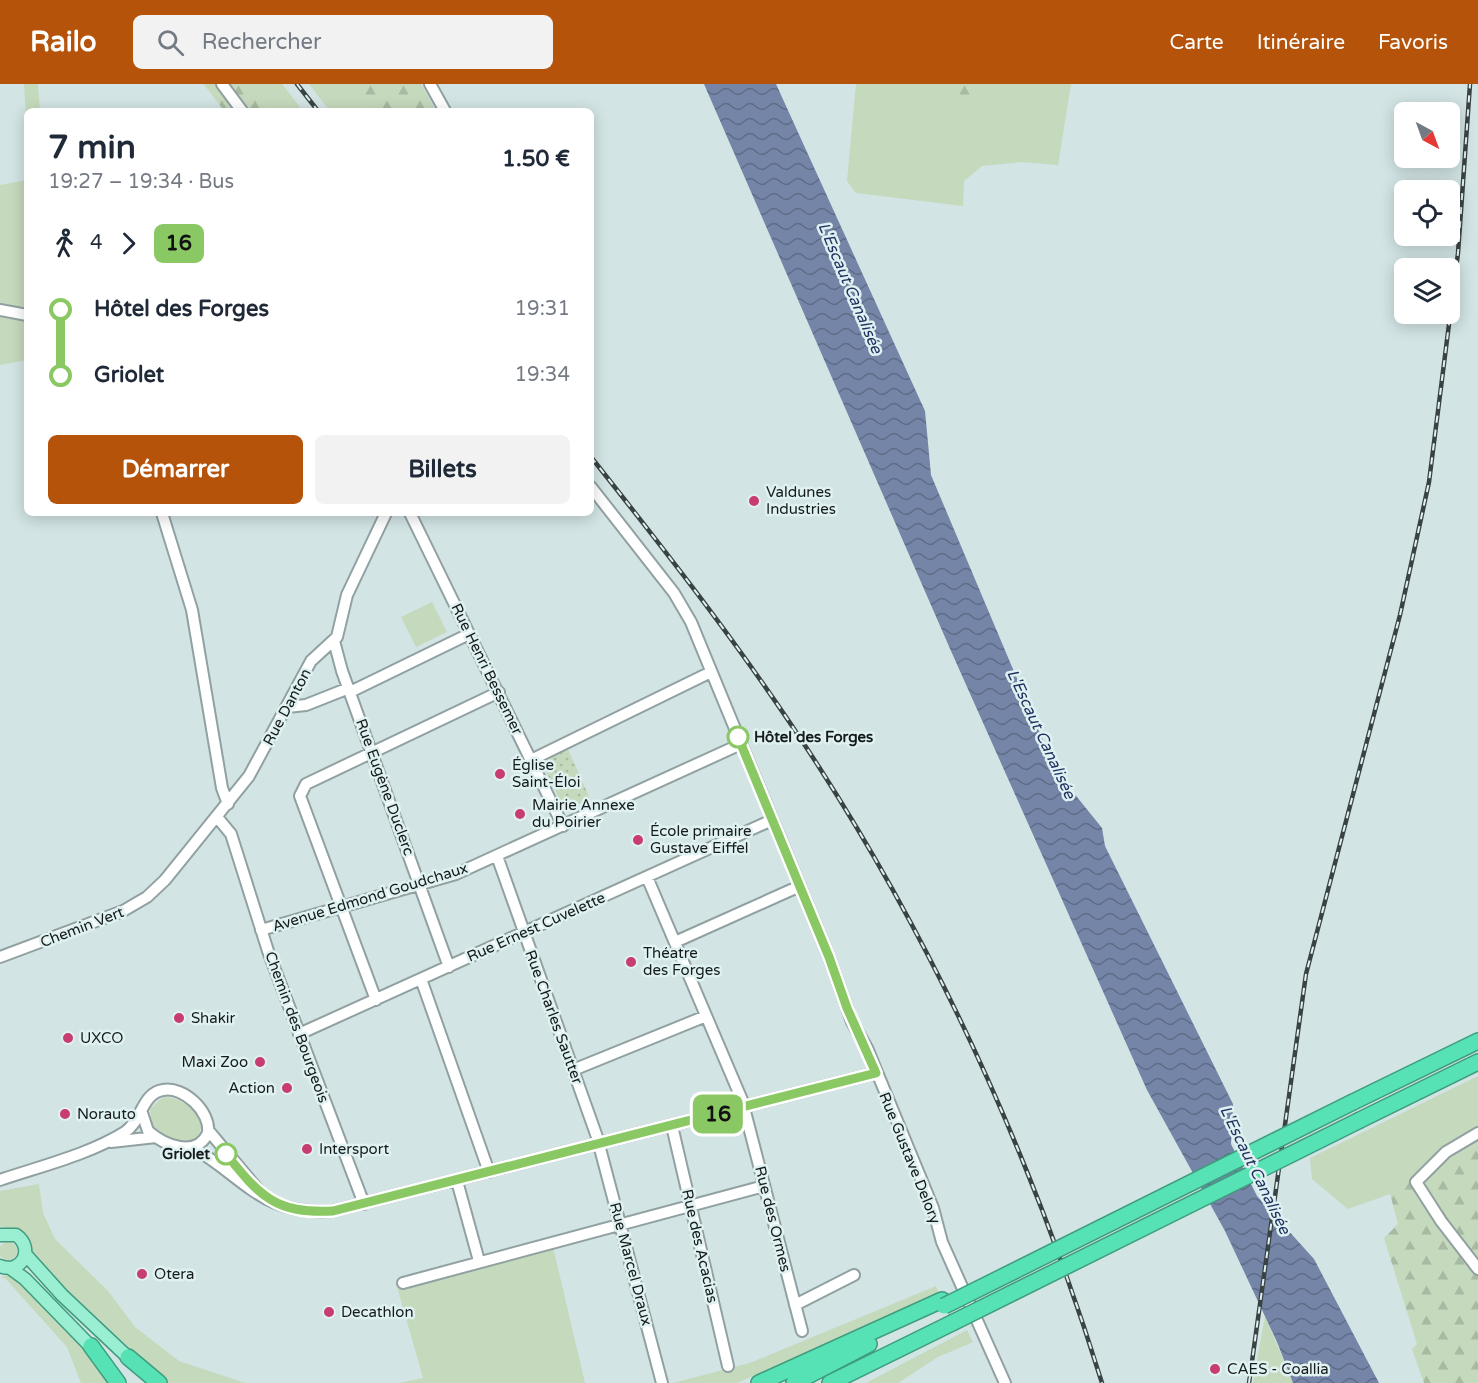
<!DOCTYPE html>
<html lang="fr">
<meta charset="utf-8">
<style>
:root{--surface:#fff;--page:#f2f2f3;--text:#1f2937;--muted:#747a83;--accent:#b45309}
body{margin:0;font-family:"Varela Round",sans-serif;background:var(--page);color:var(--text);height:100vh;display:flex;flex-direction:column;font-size:22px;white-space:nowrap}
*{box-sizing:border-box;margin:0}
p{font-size:20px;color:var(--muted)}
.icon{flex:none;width:33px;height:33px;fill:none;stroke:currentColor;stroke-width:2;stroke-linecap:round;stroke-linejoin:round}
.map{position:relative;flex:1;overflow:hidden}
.panel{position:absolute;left:24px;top:24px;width:570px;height:408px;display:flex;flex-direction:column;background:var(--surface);border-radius:9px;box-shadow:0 3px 15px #0003}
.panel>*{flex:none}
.badge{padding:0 12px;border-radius:9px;font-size:21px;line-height:39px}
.needle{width:39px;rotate:139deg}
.tools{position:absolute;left:1394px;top:18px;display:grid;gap:12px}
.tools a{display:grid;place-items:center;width:66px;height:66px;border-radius:9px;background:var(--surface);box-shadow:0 3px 15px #0003;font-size:30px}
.map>.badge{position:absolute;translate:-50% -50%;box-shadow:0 0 0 3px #fff}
.legs{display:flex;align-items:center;gap:9px;height:66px;padding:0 24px;font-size:20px}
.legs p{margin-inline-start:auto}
.overview{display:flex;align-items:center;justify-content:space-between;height:102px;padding:0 24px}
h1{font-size:33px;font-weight:700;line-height:45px}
.action{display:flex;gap:12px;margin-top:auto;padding:12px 24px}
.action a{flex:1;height:69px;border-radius:9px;background:var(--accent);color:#fff;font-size:24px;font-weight:700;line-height:69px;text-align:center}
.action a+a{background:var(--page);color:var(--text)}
ul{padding:0 24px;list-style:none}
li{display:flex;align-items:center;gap:21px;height:66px;font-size:22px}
li i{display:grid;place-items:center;width:9px;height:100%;margin:0 8px;background:currentColor}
li i::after{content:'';width:15px;height:15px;margin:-8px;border:4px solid;border-radius:50%;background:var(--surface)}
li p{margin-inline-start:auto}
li:first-child i{background:linear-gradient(#0000 50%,currentColor 0)}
li:last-child i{background:linear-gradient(currentColor 50%,#0000 0)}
header{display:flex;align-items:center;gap:36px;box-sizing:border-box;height:84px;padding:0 30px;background:var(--accent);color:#fff}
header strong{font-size:28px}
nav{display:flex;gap:33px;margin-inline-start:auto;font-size:21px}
.search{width:420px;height:54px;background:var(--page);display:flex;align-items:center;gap:15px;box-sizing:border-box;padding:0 21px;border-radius:9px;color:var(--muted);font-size:22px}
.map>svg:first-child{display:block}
.grass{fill:#c5d9bc}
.forest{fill:url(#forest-firs)}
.park{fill:url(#park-dots)}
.water{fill:url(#water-waves)}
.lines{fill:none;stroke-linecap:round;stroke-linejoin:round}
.minor-casing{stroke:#91a1a2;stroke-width:14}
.major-casing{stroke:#3f9c7e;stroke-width:15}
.highway-casing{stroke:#3f9c7e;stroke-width:18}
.minor{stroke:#fff;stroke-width:10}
.major{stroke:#9aeed2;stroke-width:12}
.highway{stroke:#56e2b4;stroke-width:15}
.rail-casing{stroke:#3a4343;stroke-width:4.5}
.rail{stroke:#e0f1f2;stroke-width:2;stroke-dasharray:7;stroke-linecap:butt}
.highway-bridge-casing{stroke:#3f9c7e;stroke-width:18;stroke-linecap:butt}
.highway-bridge{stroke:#56e2b4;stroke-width:15}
.line-1-casing{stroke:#fff;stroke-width:14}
.line-1{stroke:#8ac864;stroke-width:9}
.poi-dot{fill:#c73c71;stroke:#e0f1f2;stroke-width:2}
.stop-1-dot{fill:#fff;stroke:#8ac864;stroke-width:3}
.labels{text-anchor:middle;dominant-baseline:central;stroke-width:5;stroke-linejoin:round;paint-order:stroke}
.poi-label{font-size:15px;fill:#151b1b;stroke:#e0f1f2;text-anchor:start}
.street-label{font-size:15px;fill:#151b1b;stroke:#e0f1f2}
.stop-label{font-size:15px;font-weight:bold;fill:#151b1b;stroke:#e0f1f2;text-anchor:start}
.water-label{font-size:16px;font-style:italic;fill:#1e315f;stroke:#e0f1f2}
</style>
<header>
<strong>Railo</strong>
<div class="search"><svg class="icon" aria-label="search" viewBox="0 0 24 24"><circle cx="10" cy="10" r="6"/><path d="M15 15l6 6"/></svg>Rechercher</div>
<nav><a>Carte</a><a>Itinéraire</a><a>Favoris</a></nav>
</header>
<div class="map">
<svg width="1478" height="1299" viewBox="0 0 1478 1299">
<defs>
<pattern id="forest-firs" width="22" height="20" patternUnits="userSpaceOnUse" patternTransform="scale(1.5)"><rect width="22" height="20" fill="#c5d9bc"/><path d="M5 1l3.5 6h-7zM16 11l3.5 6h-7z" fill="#a8baa1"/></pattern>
<pattern id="park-dots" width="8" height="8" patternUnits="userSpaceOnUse" patternTransform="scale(1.5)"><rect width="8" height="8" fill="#c5d9bc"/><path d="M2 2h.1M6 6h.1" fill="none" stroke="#a8baa1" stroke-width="1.8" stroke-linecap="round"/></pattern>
<pattern id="water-waves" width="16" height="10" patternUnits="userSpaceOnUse" patternTransform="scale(1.5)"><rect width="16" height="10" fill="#7485a7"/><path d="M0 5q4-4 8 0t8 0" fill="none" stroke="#5e6c87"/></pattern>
</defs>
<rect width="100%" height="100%" fill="#d2e4e4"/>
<path class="grass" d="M24 0H38L40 27H27V50Z
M250 0H282L300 23 295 27H269Z
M309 0H345L366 27H330Z
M856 0H951L950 10 992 8V0H1071L1058 81 1022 78 982 82 964 97 963 122 856 109 847 97Z
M27 96V276L0 281V101Z
M432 518 447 548 416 563 401 533Z
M1478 992V1059L1390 1110 1348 1125 1312 1095 1310 1074Z
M163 1013C180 1013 197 1024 202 1041L198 1053C184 1063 163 1052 152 1041L150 1025Z
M39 1100 43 1129 55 1155 108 1207 135 1243 179 1277 245 1299H167L36 1176 25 1150 0 1142V1107Z
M-1 1167a9 9 0 1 1 18 0a9 9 0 1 1-18 0Z
M553 1163 585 1299H399L423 1294 396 1199Z
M7 1191C35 1203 90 1273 113 1299H81L67 1263 5 1194H0Z
M936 1202 939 1211 737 1299H673L750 1279Z
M1265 1232 1293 1299H1253Z
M967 1246 973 1258 938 1273 898 1299H866Z"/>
<path class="forest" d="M204 0H250L269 27H224Z
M345 0H421L436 27H366Z
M951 0H992V8L981 15 950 10Z
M1478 1059V1299H1424L1412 1265 1417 1260 1384 1154 1398 1140 1390 1110Z"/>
<path class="park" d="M568 665 590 715 565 726 543 682 544 676Z"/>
<path class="water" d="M704 0H776L925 327 931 391 1056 687 1102 744 1105 762 1233 1020 1231 1060 1257 1112 1314 1175 1379 1299H1293L1277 1258 1225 1147 1147 1006 951 567Z"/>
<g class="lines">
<defs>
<path id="minor" d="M222 0 242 27
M430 0 445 27
M0 226 27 231
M591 403 674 509 691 538 829 873 852 938 867 964 933 1124 942 1158 1005 1299
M162 429 192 526 222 704 228 720
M410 429 563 742
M334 557 342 587 449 883
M350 608 469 550
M287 623 306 621 349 604
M531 676 711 588
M217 733 231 750 268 867 364 1120
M497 772 597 1053 662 1299
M647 793 742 1016 802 1247
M261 846 456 790 741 660
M675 858 800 802
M0 873 123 827 147 813 165 796 249 692 311 577 337 553 347 511 386 429
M421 895 489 1088
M376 916 300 712 306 700 499 608
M299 950 772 736
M573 986 706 932
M672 1042 728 1282
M208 1046 260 1108
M1478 1049 1446 1068 1416 1098 1441 1137 1478 1185
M111 1058 156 1053
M192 1063C245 1094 262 1132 333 1127L876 989
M0 1096C41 1082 88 1071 125 1048 142 1037 142 1009 163 1006 184 1002 211 1028 208 1049 196 1075 164 1061 148 1047L142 1029
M457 1097 479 1177
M403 1199 764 1102
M795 1221 854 1191"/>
<path id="major" d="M0 1151H16C35 1164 22 1191 0 1182
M26 1171 62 1211 133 1278
M10 1184 25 1195 97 1269"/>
<path id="highway" d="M1353 1018 1478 957
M1360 1036 1478 978
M91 1262 118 1299
M128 1273 159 1299
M759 1299 942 1216
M794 1299 869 1260
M830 1299 952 1239"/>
</defs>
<use href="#minor" class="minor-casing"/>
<use href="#major" class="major-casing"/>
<use href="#highway" class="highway-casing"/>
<use href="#minor" class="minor"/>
<use href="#major" class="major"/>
<use href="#highway" class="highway"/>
<defs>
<path id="rail" d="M297 0 318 27
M591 373C671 474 750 575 819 683 942 874 1035 1083 1102 1299
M1249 1299 1306 890 1400 531 1429 398 1458 169 1470 0"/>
</defs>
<use href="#rail" class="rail-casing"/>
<use href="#rail" class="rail"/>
<defs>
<path id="highway-bridge" d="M944 1222 1353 1018
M952 1239 1360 1036"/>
</defs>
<use href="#highway-bridge" class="highway-bridge-casing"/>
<use href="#highway-bridge" class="highway-bridge"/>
</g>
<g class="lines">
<defs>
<path id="line-1" d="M226 1070C260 1112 275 1130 333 1127L876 989 847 924 829 873 738 653"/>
</defs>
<use href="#line-1" class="line-1-casing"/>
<use href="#line-1" class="line-1"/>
</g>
<g class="poi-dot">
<circle cx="754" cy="417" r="6"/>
<circle cx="500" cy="690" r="6"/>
<circle cx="520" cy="730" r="6"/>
<circle cx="638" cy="756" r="6"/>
<circle cx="631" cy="878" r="6"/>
<circle cx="179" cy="934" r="6"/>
<circle cx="68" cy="954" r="6"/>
<circle cx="260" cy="978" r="6"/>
<circle cx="287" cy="1004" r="6"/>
<circle cx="65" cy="1030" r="6"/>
<circle cx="307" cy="1065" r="6"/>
<circle cx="142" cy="1190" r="6"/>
<circle cx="329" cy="1228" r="6"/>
<circle cx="1215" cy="1285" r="6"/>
</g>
<g class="stop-1-dot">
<circle cx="738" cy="653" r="10"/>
<circle cx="226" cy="1070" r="10"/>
</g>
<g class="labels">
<g class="poi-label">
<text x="766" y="408">Valdunes<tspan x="766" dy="17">Industries</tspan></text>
<text x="512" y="681">Église<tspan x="512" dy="17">Saint-Éloi</tspan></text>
<text x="532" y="721">Mairie Annexe<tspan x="532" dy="17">du Poirier</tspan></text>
<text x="650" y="747">École primaire<tspan x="650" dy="17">Gustave Eiffel</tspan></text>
<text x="643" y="869">Théatre<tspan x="643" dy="17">des Forges</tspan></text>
<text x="191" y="934">Shakir</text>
<text x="80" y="954">UXCO</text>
<text x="248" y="978" text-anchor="end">Maxi Zoo</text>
<text x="275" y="1004" text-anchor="end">Action</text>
<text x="77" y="1030">Norauto</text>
<text x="319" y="1065">Intersport</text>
<text x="154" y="1190">Otera</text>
<text x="341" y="1228">Decathlon</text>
<text x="1227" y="1285">CAES - Coallia</text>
</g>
<g class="street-label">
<text transform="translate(487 585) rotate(64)">Rue Henri Bessemer</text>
<text transform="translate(287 623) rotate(-62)">Rue Danton</text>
<text transform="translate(385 703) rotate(70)">Rue Eugène Duclerc</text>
<text transform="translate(370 813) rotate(-17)">Avenue Edmond Goudchaux</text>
<text transform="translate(82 843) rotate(-21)">Chemin Vert</text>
<text transform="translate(536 843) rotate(-24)">Rue Ernest Cuvelette</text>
<text transform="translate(554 933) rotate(70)">Rue Charles Sautter</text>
<text transform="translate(297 943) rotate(70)">Chemin des Bourgeois</text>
<text transform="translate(910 1074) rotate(68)">Rue Gustave Delory</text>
<text transform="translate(773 1135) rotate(76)">Rue des Ormes</text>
<text transform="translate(700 1162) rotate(77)">Rue des Acacias</text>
<text transform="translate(631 1180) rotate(75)">Rue Marcel Draux</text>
</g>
<g class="stop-label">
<text x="754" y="653">Hôtel des Forges</text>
<text x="210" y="1070" text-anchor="end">Griolet</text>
</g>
<g class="water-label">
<text transform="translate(850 204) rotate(67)">L'Escaut Canalisée</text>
<text transform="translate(1041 650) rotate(65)">L'Escaut Canalisée</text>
<text transform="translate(1255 1086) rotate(64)">L'Escaut Canalisée</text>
</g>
</g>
</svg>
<div class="tools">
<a><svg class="needle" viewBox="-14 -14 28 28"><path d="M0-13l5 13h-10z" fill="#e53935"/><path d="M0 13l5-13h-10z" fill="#747a83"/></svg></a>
<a><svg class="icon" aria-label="locate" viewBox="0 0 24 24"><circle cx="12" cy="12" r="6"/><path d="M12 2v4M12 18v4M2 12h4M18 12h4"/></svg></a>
<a><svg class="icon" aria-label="layers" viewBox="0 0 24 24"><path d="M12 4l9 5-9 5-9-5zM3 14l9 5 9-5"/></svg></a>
</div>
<b class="badge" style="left:718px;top:1030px;background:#8ac864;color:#111">16</b>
<section class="panel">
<div class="overview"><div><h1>7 min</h1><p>19:27 – 19:34 · Bus</p></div><b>1.50 €</b></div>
<div class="legs"><svg class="icon" aria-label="walk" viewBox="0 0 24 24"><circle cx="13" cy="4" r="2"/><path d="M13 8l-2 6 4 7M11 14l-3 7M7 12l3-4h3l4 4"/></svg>4<svg class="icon" aria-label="forward" viewBox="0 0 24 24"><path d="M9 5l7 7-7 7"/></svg><b class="badge" style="background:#8ac864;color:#111">16</b></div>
<ul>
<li><i style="color:#8ac864"></i><b>Hôtel des Forges</b><p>19:31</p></li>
<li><i style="color:#8ac864"></i><b>Griolet</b><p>19:34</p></li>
</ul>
<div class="action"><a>Démarrer</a><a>Billets</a></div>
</section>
</div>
